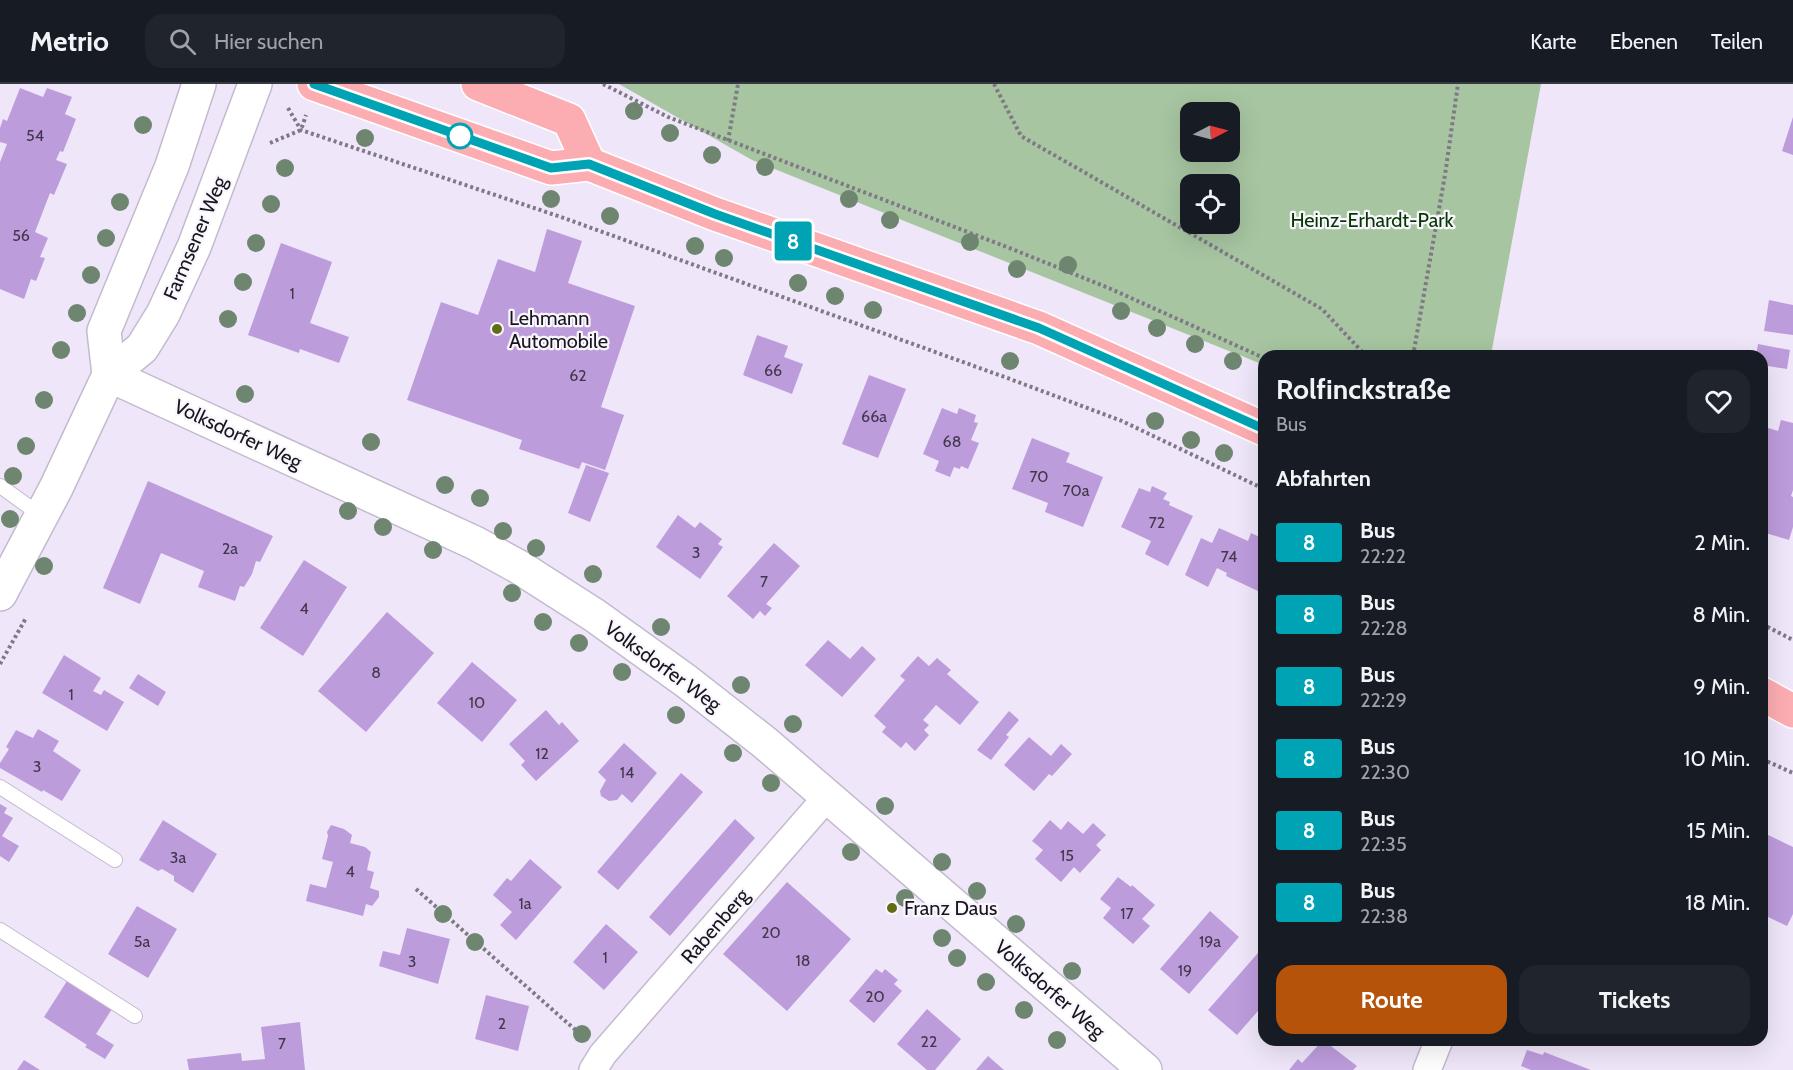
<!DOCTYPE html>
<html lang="de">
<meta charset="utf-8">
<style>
:root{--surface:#171b24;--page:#20242c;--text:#f1f3f6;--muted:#9ea1a6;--line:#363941;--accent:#b45309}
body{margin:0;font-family:Cabin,sans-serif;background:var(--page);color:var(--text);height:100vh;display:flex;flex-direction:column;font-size:22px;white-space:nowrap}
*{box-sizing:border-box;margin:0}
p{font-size:20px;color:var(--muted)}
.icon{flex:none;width:33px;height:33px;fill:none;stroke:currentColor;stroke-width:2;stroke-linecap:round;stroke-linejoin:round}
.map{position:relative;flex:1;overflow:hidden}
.side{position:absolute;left:1258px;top:266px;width:510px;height:696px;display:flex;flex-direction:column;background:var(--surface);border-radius:18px;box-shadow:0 6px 24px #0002}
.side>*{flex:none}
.badge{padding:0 12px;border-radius:4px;font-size:21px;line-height:39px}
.needle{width:39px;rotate:84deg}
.fabs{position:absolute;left:1180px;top:18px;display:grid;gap:12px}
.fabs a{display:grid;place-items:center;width:60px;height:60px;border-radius:12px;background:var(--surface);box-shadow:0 6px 24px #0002;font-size:30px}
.map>.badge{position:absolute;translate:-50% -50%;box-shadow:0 0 0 3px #fff}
h2{padding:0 18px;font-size:22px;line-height:54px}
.round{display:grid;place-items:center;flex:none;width:63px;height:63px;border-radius:18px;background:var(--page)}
.overview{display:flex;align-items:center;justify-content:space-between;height:102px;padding:0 18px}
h1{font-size:28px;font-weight:700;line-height:45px}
.action{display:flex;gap:12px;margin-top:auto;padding:12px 18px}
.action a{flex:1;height:69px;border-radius:18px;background:var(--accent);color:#fff;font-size:24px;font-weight:700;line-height:69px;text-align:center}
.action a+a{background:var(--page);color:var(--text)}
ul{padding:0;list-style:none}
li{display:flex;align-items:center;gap:18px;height:72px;padding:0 18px}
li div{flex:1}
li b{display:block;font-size:22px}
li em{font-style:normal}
li .badge{min-width:66px;font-weight:700;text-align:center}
header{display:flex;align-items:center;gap:36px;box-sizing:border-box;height:84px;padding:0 30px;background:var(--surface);border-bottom:2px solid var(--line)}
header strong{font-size:28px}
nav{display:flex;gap:33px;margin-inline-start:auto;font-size:21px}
.search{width:420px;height:54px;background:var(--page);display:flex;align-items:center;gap:15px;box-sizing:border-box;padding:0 21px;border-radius:18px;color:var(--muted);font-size:22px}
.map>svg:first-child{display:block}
.green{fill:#a7c5a1;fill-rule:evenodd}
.building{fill:#bd9cdc}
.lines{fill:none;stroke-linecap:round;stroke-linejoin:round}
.lane-casing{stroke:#c4bace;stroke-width:16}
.street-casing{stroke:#c4bace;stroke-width:30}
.secondary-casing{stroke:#c4bace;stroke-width:36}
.primary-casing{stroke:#fff;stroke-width:36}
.path{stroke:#7f7885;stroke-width:4;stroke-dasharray:3 3;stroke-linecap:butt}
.lane{stroke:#fff;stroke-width:14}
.street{stroke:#fff;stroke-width:27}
.secondary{stroke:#fff;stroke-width:33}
.primary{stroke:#fcadb2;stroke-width:33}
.tree{fill:#6e8670}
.line-casing{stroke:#fff;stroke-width:14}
.line{stroke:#00a3b4;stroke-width:9}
.stop-dot{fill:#fff;stroke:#00a3b4;stroke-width:3}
.poi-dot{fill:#616d15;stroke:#f9f6fe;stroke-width:2}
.labels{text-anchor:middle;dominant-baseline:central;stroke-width:4.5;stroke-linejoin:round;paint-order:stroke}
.number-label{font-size:16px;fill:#42374c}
.park-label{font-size:20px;fill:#043700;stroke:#f9f6fe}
.street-label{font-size:20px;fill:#19151c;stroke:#f9f6fe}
.poi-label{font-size:20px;fill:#19151c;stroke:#f9f6fe;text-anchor:start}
</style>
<header>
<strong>Metrio</strong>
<div class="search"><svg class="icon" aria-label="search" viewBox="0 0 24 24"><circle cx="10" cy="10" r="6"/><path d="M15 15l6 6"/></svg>Hier suchen</div>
<nav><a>Karte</a><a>Ebenen</a><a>Teilen</a></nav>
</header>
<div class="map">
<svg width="1793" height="986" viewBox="0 0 1793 986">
<rect width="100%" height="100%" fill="#efe6fa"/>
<path class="green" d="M619 0H1541L1491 271 1264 272V281L752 76ZM1191 28H1230V68H1191ZM1191 100H1230V140H1191Z"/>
<path class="building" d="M20 4 43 13 47 4 72 13 65 30 76 35 63 68 60 67 56 76 67 80 54 111 50 109 35 148 48 154 40 173 45 174 36 197 31 195 24 215 0 205V78L7 60 0 58V44L3 35 7 37Z
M1793 33V71L1782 67Z
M547 145 582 157 568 199 635 222 601 323 624 331 605 386 582 378 579 385 519 365 522 356 407 316 441 218 478 231 498 175 535 188Z
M281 159 332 178 310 239 349 253 339 279 300 265 299 269 248 251Z
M1769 216 1793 221V251L1764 247Z
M757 251 788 262 784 273 803 280 792 310 743 291Z
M1758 260 1790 266 1787 285 1762 281V272H1756Z
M869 291 906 305 878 374 842 360Z
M942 324 957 330 959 324 976 331 974 338 978 339 971 356 979 359 968 385 961 382 960 385 954 383 950 393 935 387 939 377 923 370Z
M1781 336 1793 339V406L1791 412 1793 413V443L1789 456 1762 448V342L1778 347Z
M1032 354 1070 369 1066 378 1103 393 1083 443 1045 428 1048 419 1012 405Z
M586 381 609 389 590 438 568 429Z
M148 397 273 452 260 478 256 477 252 490 244 503 240 502 235 517 198 503 204 487 161 469 140 520 103 504Z
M1152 402 1167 409 1163 415 1170 418 1169 421 1193 432 1168 482 1145 470 1151 457 1121 443 1139 404 1150 408Z
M678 431 695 444 700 438 722 455 718 460 723 463 700 495 656 463Z
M1219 444 1248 457 1251 449 1264 455V493L1258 507 1226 492 1227 489 1217 484 1208 503 1185 491 1201 454 1212 459Z
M774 459 800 482 766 520 772 524 765 532 760 527 753 535 727 512Z
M304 476 347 503 303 572 260 544Z
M387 528 434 569 366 648 318 607Z
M828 556 850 575 862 562 876 575 842 613 805 581Z
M64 571 101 594 93 607 101 611 104 606 124 618 107 647 42 609Z
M918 572 929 582 937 574 951 586 947 590 979 618 960 641 936 621 923 636 929 641 924 646 929 651 915 667 906 658 901 664 882 648 886 643 874 632 905 596 900 592Z
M472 578 517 616 482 658 437 619Z
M138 590 166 608 158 622 129 604Z
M546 626 559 641 562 638 579 657 536 697 521 681 525 677 509 660Z
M1009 627 1019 636 1006 651 1009 653 991 676 977 666Z
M38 645 59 657 53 667 81 686 62 717 43 706 42 708 0 684V679L9 665 6 663 16 646 33 654Z
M1029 653 1051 672 1061 660 1072 670 1052 692 1049 690 1034 707 1004 681Z
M624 659 657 689 632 719 622 710 617 716 609 717 601 712 600 707 606 696 598 688Z
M681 689 703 708 618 806 597 788Z
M0 720 7 724 4 729 13 734 2 752 19 762 9 778 0 772Z
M735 735 755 754 670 852 649 833Z
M163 736 217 770 193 809 174 797V792L162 785 158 787 139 776Z
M1050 736 1061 746 1068 737 1083 750 1093 739 1106 751 1096 761 1101 766 1080 789 1074 783 1061 798 1035 775 1043 766 1032 757Z
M331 741 344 745 352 751 350 759 365 763 371 768 367 786 374 788 370 804 379 807V813L372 822 366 820 363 832 306 817 310 800 326 804 333 778 322 775 328 752 327 748Z
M1762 748 1793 763V830L1787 842 1762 830Z
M530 775 562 803 516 856 500 841 512 828 493 811 507 794 511 797Z
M1118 793 1131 803 1132 801 1155 821 1142 835 1150 842 1133 860 1103 834 1111 824 1100 815Z
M787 798 851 855 787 927 723 870Z
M137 822 177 845 148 894 108 870Z
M1210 827 1239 853 1189 910 1160 885Z
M606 840 638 868 604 906 573 878Z
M407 844 450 855 438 900 379 882 383 867 400 871Z
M1258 869 1264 874V920L1237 951 1208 926Z
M876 885 882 889 885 885 898 896 894 900 902 907 874 939 849 917Z
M67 897 112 925 96 950 114 961 105 975 85 963 87 961 44 933Z
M486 911 529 922 518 967 475 955Z
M927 925 961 955 935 986H927L897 960Z
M300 938 305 986H189L187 975 241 969 242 977 265 975 261 943Z
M1323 956 1357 982 1353 986H1289L1298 975 1302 979Z
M1527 966 1543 971 1544 968 1591 986H1531L1521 982Z
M988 972 1004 986H976Z
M24 976 40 986H17Z"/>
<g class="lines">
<defs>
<path id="lane" d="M0 402 42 432
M0 703 115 776
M0 846 135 932"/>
<path id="street" d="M593 986 603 970 827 713
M1427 986 1439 956"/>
<path id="secondary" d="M109 291 475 459 519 483 594 531 686 597 764 658 1145 986
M109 291 104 247 172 82 199 0
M0 510 56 404 109 291 142 264 163 230 194 163 255 0"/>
<path id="primary" d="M314 0 551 84 589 80 715 130 1039 244 1264 345
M478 0 569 36 589 80
M1762 610 1793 627"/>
</defs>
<use href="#lane" class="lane-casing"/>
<use href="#street" class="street-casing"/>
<use href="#secondary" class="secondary-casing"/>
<use href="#primary" class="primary-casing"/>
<path class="path" d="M603 0 668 33 1012 165 1111 205 1264 274
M994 0 1021 52 1322 225 1366 272
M288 24 301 46 561 133 1010 295 1122 337 1264 405
M728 57 738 0
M270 59 301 46 306 31
M1413 272 1445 91 1458 0
M1762 540 1793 556
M0 580 26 534
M1762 675 1793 689
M416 805 580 950"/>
<use href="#lane" class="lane"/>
<use href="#street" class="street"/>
<use href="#secondary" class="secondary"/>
<use href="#primary" class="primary"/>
</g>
<g class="tree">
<circle cx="634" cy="27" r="9"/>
<circle cx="143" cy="41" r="9"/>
<circle cx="670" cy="49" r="9"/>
<circle cx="365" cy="54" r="9"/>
<circle cx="712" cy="71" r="9"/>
<circle cx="765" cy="83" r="9"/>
<circle cx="285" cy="84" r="9"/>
<circle cx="551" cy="115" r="9"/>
<circle cx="849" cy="115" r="9"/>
<circle cx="120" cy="118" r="9"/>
<circle cx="271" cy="120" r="9"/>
<circle cx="610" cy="132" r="9"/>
<circle cx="890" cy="136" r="9"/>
<circle cx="106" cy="154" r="9"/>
<circle cx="970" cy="158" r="9"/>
<circle cx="256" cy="159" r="9"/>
<circle cx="695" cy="162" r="9"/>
<circle cx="724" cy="174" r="9"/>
<circle cx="1068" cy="181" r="9"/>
<circle cx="1017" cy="185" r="9"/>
<circle cx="91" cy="191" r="9"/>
<circle cx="243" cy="198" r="9"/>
<circle cx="798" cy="199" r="9"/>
<circle cx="835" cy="212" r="9"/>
<circle cx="873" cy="226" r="9"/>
<circle cx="1121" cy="227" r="9"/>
<circle cx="77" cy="229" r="9"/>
<circle cx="228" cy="235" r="9"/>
<circle cx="1157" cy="244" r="9"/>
<circle cx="1195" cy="260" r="9"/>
<circle cx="61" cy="266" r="9"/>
<circle cx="1010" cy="277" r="9"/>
<circle cx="1233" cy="277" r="9"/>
<circle cx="245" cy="310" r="9"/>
<circle cx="44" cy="316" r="9"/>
<circle cx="1155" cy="337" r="9"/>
<circle cx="1191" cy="356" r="9"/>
<circle cx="371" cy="358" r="9"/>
<circle cx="26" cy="362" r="9"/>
<circle cx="1224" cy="369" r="9"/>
<circle cx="13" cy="392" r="9"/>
<circle cx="445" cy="401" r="9"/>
<circle cx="480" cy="414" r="9"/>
<circle cx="348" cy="427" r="9"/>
<circle cx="10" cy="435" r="9"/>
<circle cx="383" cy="443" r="9"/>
<circle cx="503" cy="447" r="9"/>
<circle cx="536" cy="464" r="9"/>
<circle cx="433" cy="466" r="9"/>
<circle cx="44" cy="482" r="9"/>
<circle cx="593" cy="490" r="9"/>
<circle cx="512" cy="509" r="9"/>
<circle cx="543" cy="538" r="9"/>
<circle cx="661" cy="543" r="9"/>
<circle cx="579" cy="559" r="9"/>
<circle cx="622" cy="588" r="9"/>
<circle cx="741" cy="601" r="9"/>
<circle cx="676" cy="631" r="9"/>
<circle cx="793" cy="640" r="9"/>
<circle cx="733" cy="669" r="9"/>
<circle cx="771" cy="699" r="9"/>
<circle cx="885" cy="722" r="9"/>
<circle cx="851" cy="768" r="9"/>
<circle cx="942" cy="778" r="9"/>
<circle cx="977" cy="807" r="9"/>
<circle cx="905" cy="814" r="9"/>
<circle cx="443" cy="830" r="9"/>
<circle cx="1016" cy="840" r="9"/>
<circle cx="942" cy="854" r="9"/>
<circle cx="475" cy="858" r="9"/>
<circle cx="957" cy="874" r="9"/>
<circle cx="1072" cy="887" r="9"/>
<circle cx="986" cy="898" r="9"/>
<circle cx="1024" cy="926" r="9"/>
<circle cx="582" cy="950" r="9"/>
<circle cx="1057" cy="956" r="9"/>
</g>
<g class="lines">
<defs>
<path id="line" d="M314 0 551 84 589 80 715 130 1039 244 1264 345"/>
</defs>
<use href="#line" class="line-casing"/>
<use href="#line" class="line"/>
</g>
<circle class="stop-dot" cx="460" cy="52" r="12"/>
<g class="poi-dot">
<circle cx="497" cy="245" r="6"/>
<circle cx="892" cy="824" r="6"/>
</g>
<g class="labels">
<g class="number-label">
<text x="35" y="51">54</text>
<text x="21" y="151">56</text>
<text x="292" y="209">1</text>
<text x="773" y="286">66</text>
<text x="578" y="291">62</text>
<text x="874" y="332">66a</text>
<text x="952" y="357">68</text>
<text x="1039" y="392">70</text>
<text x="1076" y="406">70a</text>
<text x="1157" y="438">72</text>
<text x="230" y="464">2a</text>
<text x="696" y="468">3</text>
<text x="1229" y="472">74</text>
<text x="764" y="497">7</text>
<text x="304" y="524">4</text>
<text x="376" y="588">8</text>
<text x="71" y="610">1</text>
<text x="477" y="618">10</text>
<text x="542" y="669">12</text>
<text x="37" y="682">3</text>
<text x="627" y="688">14</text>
<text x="1067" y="771">15</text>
<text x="178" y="773">3a</text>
<text x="350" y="787">4</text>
<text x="525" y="819">1a</text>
<text x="1127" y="829">17</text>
<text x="771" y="848">20</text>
<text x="142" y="857">5a</text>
<text x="1210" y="857">19a</text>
<text x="605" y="873">1</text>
<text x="803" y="876">18</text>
<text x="412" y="877">3</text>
<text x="1185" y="886">19</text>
<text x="875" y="912">20</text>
<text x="502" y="939">2</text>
<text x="929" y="957">22</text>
<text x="282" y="959">7</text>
</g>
<g class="park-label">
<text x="1372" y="136">Heinz-Erhardt-Park</text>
</g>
<g class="street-label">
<text transform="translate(195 154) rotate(-67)">Farmsener Weg</text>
<text transform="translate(238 350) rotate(25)">Volksdorfer Weg</text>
<text transform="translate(663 582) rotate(36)">Volksdorfer Weg</text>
<text transform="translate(715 842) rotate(-49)">Rabenberg</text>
<text transform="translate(1050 905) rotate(41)">Volksdorfer Weg</text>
</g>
<g class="poi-label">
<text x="509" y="234">Lehmann<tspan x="509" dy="23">Automobile</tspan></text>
<text x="904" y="824">Franz Daus</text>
</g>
</g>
</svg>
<div class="fabs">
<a><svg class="needle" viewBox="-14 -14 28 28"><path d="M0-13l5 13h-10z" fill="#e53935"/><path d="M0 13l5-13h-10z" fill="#9ea1a6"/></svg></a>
<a><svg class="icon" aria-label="locate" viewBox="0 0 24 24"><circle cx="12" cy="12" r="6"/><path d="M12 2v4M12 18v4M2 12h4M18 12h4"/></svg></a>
</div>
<b class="badge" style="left:793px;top:157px;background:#00a3b4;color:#fff">8</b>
<section class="side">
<div class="overview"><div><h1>Rolfinckstraße</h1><p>Bus</p></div><a class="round"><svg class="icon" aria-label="heart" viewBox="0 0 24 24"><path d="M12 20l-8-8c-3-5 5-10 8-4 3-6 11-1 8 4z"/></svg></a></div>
<h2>Abfahrten</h2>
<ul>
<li><span class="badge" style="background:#00a3b4;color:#fff">8</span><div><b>Bus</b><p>22:22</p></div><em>2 Min.</em></li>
<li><span class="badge" style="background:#00a3b4;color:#fff">8</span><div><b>Bus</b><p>22:28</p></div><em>8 Min.</em></li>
<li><span class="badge" style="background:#00a3b4;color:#fff">8</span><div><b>Bus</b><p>22:29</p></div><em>9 Min.</em></li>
<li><span class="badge" style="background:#00a3b4;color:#fff">8</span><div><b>Bus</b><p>22:30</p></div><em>10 Min.</em></li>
<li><span class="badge" style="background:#00a3b4;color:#fff">8</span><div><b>Bus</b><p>22:35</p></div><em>15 Min.</em></li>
<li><span class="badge" style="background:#00a3b4;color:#fff">8</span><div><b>Bus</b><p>22:38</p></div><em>18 Min.</em></li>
</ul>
<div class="action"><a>Route</a><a>Tickets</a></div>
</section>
</div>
